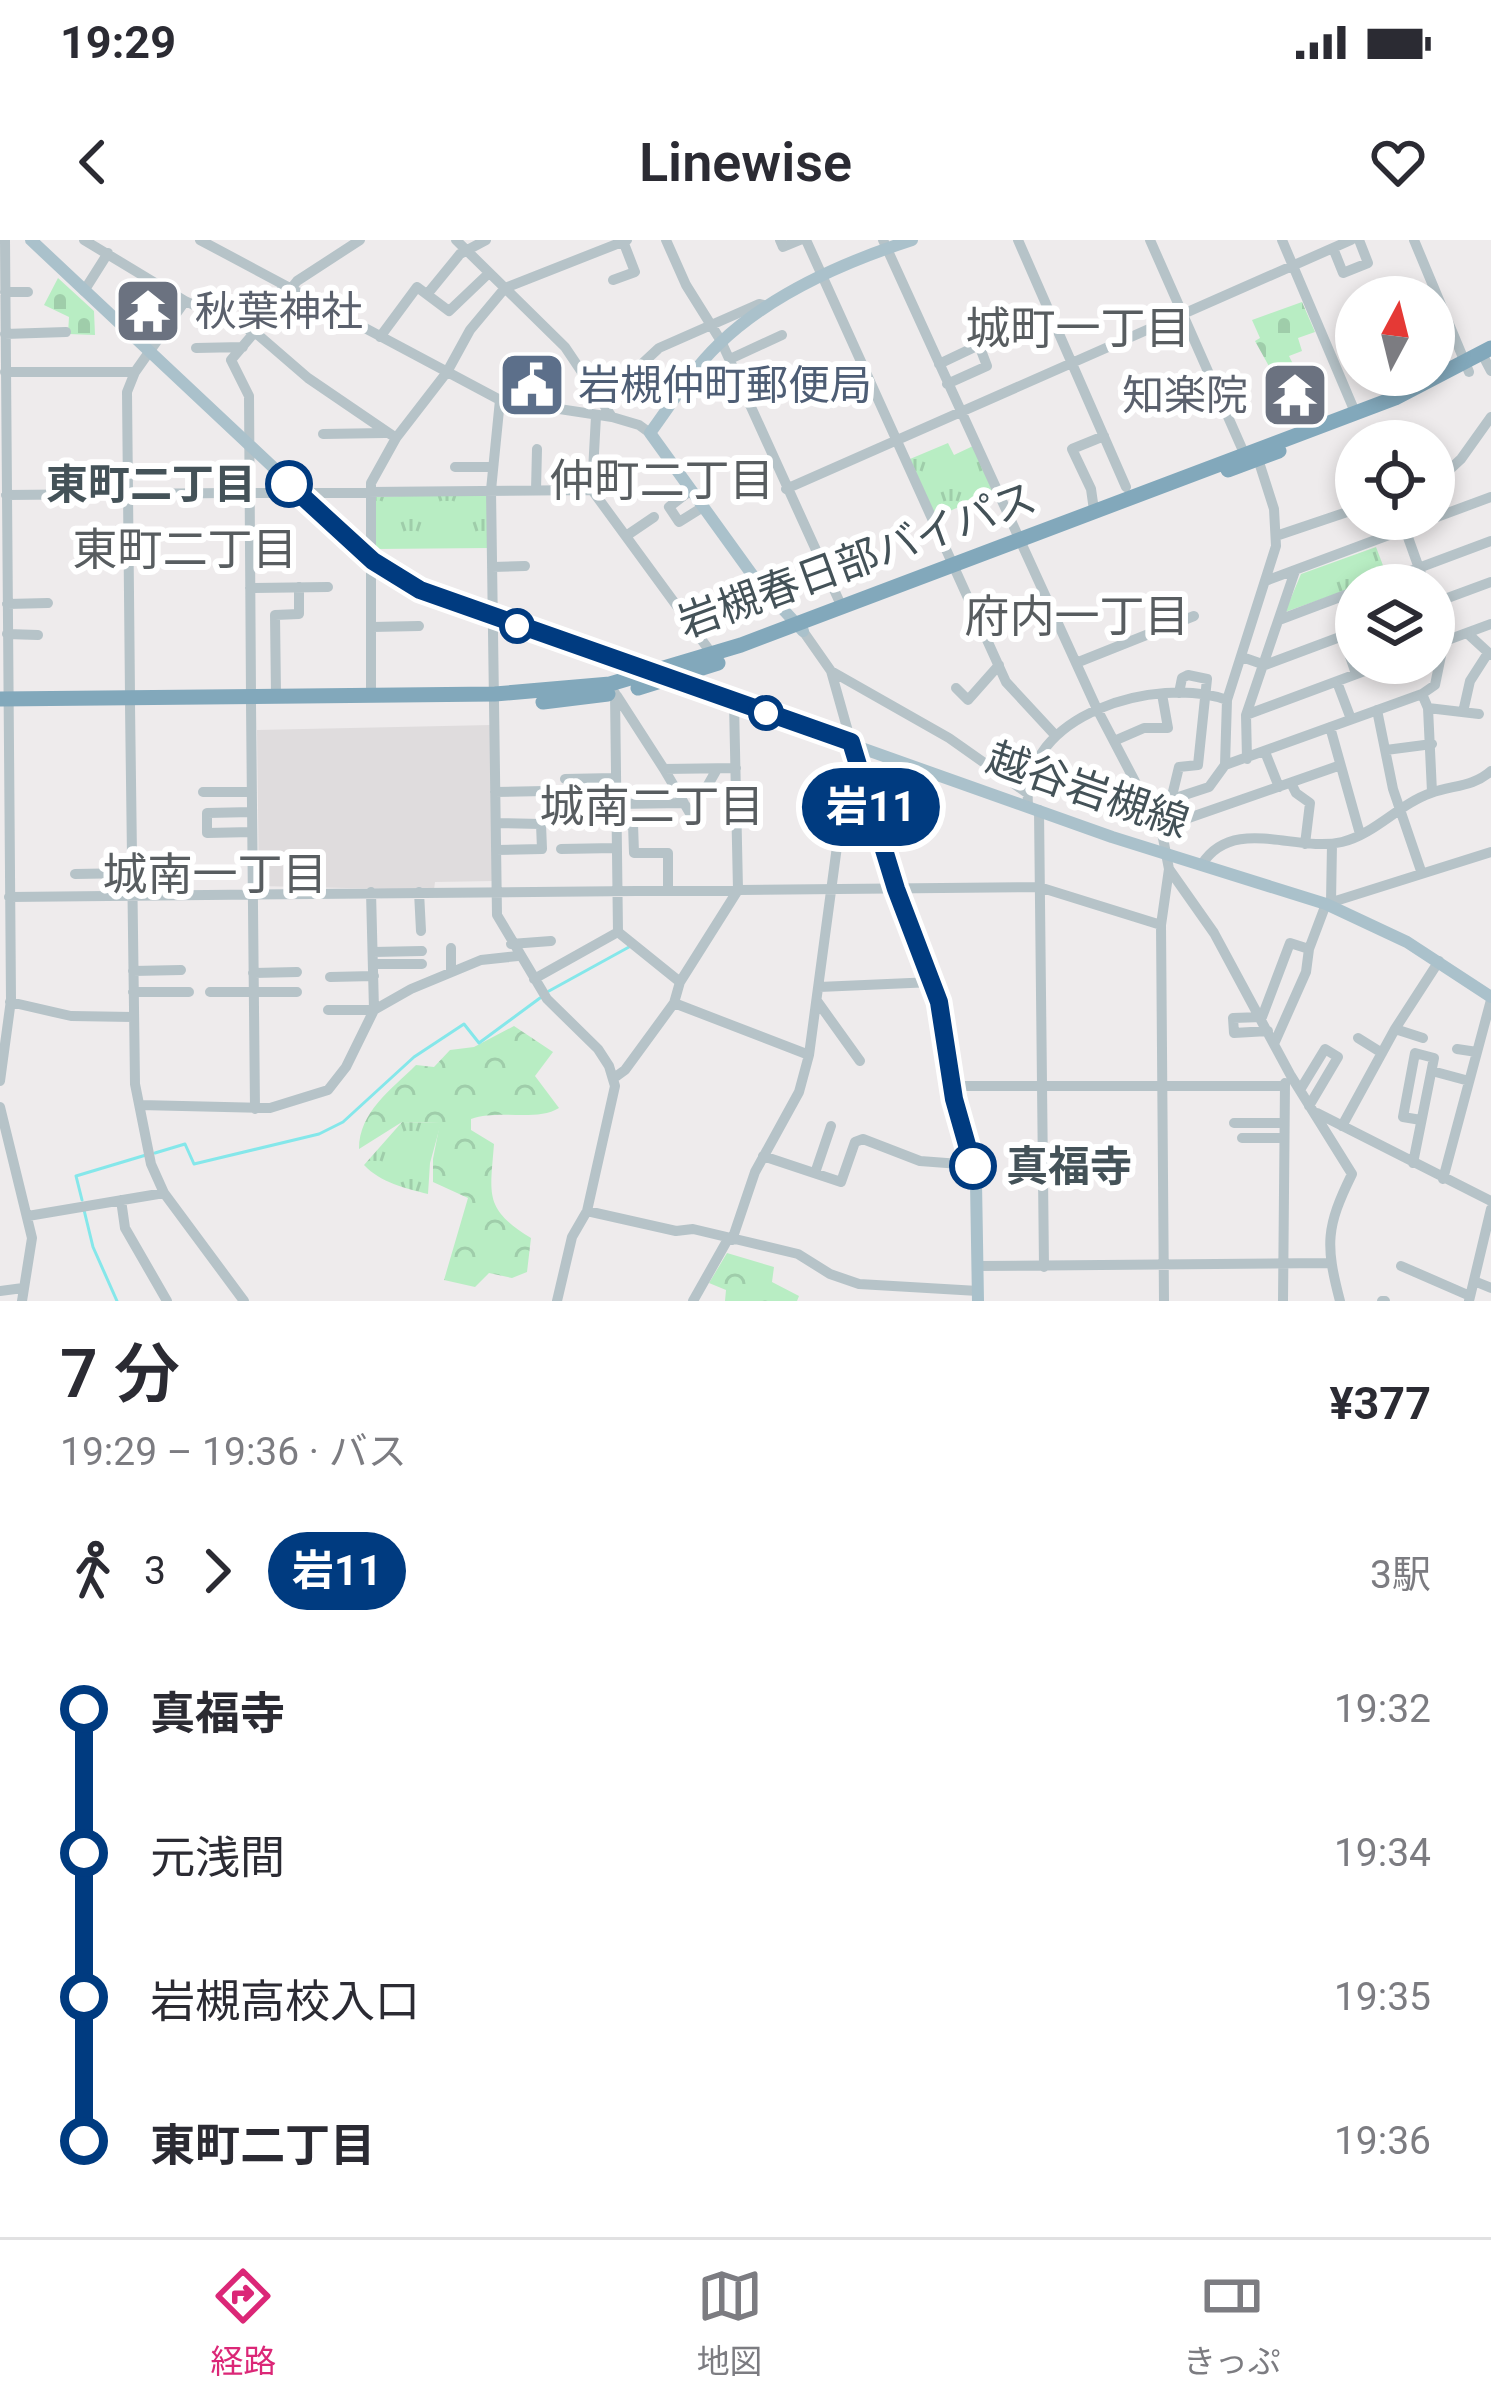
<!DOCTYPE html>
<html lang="ja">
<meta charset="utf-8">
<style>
:root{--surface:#fff;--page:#f2f2f3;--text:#2b2b33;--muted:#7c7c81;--line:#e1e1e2;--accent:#db2777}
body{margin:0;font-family:Roboto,"Noto Sans JP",sans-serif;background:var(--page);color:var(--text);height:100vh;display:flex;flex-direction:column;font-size:45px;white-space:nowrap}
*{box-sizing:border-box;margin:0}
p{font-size:39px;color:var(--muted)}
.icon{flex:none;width:66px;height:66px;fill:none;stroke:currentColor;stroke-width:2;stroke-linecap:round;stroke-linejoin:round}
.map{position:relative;height:1061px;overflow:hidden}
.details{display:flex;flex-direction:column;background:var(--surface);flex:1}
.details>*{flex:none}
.badge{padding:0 24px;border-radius:39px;font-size:42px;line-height:78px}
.needle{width:78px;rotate:7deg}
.buttons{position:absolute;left:1335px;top:36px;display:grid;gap:24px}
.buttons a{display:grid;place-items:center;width:120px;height:120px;border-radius:50%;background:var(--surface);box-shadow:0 6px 18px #0003;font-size:60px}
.map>.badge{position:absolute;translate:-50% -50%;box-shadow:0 0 0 6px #fff}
.legs{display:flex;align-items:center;gap:18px;height:132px;padding:0 60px;font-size:39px}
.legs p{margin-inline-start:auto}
.overview{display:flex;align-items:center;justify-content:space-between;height:204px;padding:0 60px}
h1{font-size:66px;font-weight:600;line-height:90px}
ul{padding:0 60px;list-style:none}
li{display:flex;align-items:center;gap:42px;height:144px;font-size:45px}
li i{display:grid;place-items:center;width:18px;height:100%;margin:0 15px;background:currentColor}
li i::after{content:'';width:30px;height:30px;margin:-15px;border:9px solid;border-radius:50%;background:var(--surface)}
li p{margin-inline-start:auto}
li:first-child i{background:linear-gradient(#0000 50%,currentColor 0)}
li:last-child i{background:linear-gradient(currentColor 50%,#0000 0)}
.status{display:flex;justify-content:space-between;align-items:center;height:84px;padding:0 60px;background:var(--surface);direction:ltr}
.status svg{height:33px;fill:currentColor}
header{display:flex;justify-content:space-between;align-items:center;height:156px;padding:0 60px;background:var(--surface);font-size:54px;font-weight:600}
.menu{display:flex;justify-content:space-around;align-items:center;height:168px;border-top:3px solid var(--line);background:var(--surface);font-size:33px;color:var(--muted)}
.menu a{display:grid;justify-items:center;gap:6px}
.menu .on{color:var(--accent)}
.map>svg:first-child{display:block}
.education{fill:#dfdcdd}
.grass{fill:url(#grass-tufts)}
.forest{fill:url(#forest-crowns)}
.cemetery{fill:url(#cemetery-stones)}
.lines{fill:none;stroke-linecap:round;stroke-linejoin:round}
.stream{stroke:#85e7ea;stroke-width:3}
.minor{stroke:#b6c3c8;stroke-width:10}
.major{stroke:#aac1cb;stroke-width:12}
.highway{stroke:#82a8bb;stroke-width:15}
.line-1-casing{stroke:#fff;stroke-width:27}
.line-1{stroke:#003b80;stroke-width:18}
.stop-1-dot{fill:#fff;stroke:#003b80;stroke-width:6}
.labels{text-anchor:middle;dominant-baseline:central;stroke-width:12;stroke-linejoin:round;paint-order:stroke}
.worship-label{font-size:42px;fill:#5b616d;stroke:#fff;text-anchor:start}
.service-label{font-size:42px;fill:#4e5e75;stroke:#fff;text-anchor:start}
.stop-label{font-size:42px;font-weight:bold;fill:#445258;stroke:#fff;text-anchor:end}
.street-label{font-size:42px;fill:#445258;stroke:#fff}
.neighbourhood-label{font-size:45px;fill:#585d60;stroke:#fff}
</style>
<div class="status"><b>19:29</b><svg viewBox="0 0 49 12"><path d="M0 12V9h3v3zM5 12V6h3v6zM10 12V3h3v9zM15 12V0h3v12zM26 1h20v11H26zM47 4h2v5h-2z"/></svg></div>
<header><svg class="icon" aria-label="back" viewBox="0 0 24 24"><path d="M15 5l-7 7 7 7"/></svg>Linewise<svg class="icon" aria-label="heart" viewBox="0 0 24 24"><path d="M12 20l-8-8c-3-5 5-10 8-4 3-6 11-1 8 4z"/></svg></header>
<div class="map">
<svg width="1491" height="1061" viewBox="0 0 1491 1061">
<defs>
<pattern id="grass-tufts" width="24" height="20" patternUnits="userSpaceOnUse" patternTransform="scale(3)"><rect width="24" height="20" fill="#b8edc3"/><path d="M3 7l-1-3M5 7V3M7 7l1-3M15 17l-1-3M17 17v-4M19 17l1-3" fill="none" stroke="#9fcdaa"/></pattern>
<pattern id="forest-crowns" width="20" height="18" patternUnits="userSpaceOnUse" patternTransform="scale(3)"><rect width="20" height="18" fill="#b8edc3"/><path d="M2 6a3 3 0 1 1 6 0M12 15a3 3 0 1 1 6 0" fill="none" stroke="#9fcdaa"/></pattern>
<pattern id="cemetery-stones" width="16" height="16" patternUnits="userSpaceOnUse" patternTransform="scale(3)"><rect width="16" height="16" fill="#b8edc3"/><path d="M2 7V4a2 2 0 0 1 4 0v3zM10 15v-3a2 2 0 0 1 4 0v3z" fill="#9fcdaa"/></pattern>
</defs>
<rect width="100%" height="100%" fill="#eeebec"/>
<path class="education" d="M491 485 493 641 435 642 434 650 259 646 257 490Z"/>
<path class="grass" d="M948 203 954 215 973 206 993 252 936 277 910 219Z
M487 253 490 308 375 309 374 257Z
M1376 307 1387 336 1285 372 1301 334Z
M402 882 441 883 430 923 428 954C405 948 381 943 364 925Z"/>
<path class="forest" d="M514 786 553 812 535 836 559 868C536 882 500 869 471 879V890L494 904C490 956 484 969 531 998L527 1032 512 1038 489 1033 475 1047 444 1040 468 958 433 942V919L440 883 402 882 359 909C359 872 391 850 416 825L434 827 450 810 474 807Z
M727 1013 774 1027 772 1042 799 1056 797 1061H725L726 1050 709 1043Z"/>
<path class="cemetery" d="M58 38 94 71 95 95 68 94 69 77 44 65Z
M1302 62 1315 92 1298 98 1302 111 1289 116 1295 128 1276 139 1255 101 1260 98 1252 80Z"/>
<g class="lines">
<path class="stream" d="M549 751 629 707
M155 913 185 904 194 924 319 894 343 882 414 817 464 784 479 803 540 758
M82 960 76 936 146 915
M84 970 93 1007 117 1061"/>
<path class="minor" d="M84 0 185 61 256 93 308 138 396 198
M200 0 500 160 612 177 639 185 650 193
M456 0 565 107 612 177
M666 0 686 45 721 101 841 365
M780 0 783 7 800 0
M806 0 1006 442 1056 496
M883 0 1097 469 1162 593 1169 629 1214 693 1291 836 1352 934C1326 987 1325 1004 1340 1061
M1018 0 1126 247
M1150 0 1244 213
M1282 0 1355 172
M1414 0 1469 132
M1333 8 1343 33 1368 23 1359 0
M613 40 635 32 623 1
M84 51 108 13
M289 51 297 41 360 0
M5 52H28
M429 52 460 14 486 0
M256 93 283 47
M5 94 66 92
M380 97 417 47 449 71 489 33
M196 108 243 107
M1482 114 1491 131
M730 119 782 95
M939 124 979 105 987 126 947 144
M5 132H135
M500 160 491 250 497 675 547 759 598 809 609 826 615 846 587 971 572 997 557 1061
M601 162 659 108 759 64 768 66
M596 176 592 250 712 414
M323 194 385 193
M455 227H493
M1434 244 1461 219 1491 177
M786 249 1351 0
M536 250 537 209
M691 250 669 267 679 282 703 267
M6 255 592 250
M596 255 618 234
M1094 270 1091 249 1072 209 1104 196
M1434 278 1491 257
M1405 289 1425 345
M626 296 654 277
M1276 296 1356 269
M492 327 525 326
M1268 340 1432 279
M1373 345 1491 301
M250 348 328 347
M1434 363 1491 342
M7 364 48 363
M1279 380 1356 351
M372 387 419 386
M1467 393 1491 415
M7 394 38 395
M1343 396 1356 434
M1434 405 1491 384
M1242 417 1265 425 1356 391
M1076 423 1194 376
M831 431 949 498 1027 553
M1337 442 1351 479
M956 448 968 460 999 425
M371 453V243L396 198 447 132 470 90 505 48 627 0
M615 453 618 692 680 742
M1179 453 1182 438 1188 435 1207 439 1198 525 1179 527 1171 560 1180 581 1338 526
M1422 454 1428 468 1432 552
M130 455 127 152 135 132 185 61
M251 455 249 156 231 120 254 93
M276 455 275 375 299 374V347
M617 456 664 529 736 528
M251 464 255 869
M130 465 135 844 151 924 164 953 244 1061
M1428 468 1479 474
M1377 470 1393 549 1421 631
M1463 472 1470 441 1488 413
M1246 475 1386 423
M1330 487 1360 594
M1114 501 1144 488H1168L1162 454
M1386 510 1432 504
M1265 512 1279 547
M1247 519 1246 475 1295 331
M1225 525 1422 454 1435 445 1444 401 1434 372
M664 529 691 575 717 529
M565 539 615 538
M1291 543 1296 553 1310 563 1305 604
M203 552H252
M495 552 545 551
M615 564 684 563
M1028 565C1021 474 1157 435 1227 460
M1148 567 1209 547 1225 525 1227 460 1276 306 1274 269 1258 219
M1039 570 1044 1027
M252 572 207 573V593L252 592
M496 583 541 584 542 609 496 610
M614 585 633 584 634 613H668V650
M561 609 615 608
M1202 624C1234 575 1296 613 1342 602 1375 594 1399 564 1431 553 1453 545 1473 547 1491 531
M75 634 132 633
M371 652 374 770
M419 652 421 691
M9 657 1039 647 1161 685
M1331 662 1332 604
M511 704 551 701
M451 708V732
M373 712 422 711
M373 724H422
M133 731 181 730
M253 733 297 732
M330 737 374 736
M534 739 618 692
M819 747 933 742
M133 752H189
M210 752H297
M817 761 860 821
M10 762 71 776 133 777
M674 763 809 815
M328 770H374
M1395 789 1423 798
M1268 791 1234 793 1233 778 1262 777 1290 703 1309 709
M1358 798 1382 813
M1274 804 1306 732 1309 709 1326 664 1491 612
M1457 809 1477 812
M1432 831 1469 841
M614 838 625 830 674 763 680 742 738 650 734 463
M0 841 11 760 5 0
M951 846H1283
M1300 850 1325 809 1338 817 1309 866
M140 865 270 868 328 850 346 827 374 770 411 749 481 720 518 716
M0 867 32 998 22 1061
M1317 873 1491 961
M1234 883H1283
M1342 886 1395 789 1439 721
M1242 898H1283
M763 916 841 942 855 902 863 899 920 921 973 925
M1413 923 1434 818 1415 813 1403 877 1421 880
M815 933 831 886
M1443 939 1491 760
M121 960 125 988 167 1061
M587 971 676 991 693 989 798 1014 830 1034 859 1044 978 1051
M28 976 164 953
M732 1000 755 932 799 852 809 815 851 502 831 431 803 391
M977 1026 1329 1023
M1401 1026 1470 1056
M1474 1041 1491 1048
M0 1051 23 1048
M693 1061 728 999
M1164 1061 1161 685 1169 629
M1283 1061 1285 843
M1382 1061H1385
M1469 1061 1491 969"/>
<path class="major" d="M31 0 373 321 441 359 648 433
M803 391 756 340 650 193C672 163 692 130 718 105 770 54 844 22 912 0
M667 439 1112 597 1326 664 1407 702 1491 757
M851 502 897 649 939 762 954 859 976 942 978 1061"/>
<path class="highway" d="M1228 230 1279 211
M638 448 718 423
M0 459 495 454 610 444 741 405 1395 158 1491 108
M543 462 608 454"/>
</g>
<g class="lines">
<defs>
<path id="line-1" d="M289 244 373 321 420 350 851 502 896 649 939 762 954 859 973 926"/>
</defs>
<use href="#line-1" class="line-1-casing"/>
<use href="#line-1" class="line-1"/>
</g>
<defs>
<symbol id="temple-square" viewBox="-11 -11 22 22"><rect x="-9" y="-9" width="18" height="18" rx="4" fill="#6b7280" stroke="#fff"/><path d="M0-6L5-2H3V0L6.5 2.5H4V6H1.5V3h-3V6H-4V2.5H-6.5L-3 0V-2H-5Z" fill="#fff"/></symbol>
<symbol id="civic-square" viewBox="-11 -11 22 22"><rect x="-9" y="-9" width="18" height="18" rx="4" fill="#5c6f8a" stroke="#fff"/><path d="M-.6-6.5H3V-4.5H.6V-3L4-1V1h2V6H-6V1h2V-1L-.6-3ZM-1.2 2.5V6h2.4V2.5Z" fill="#fff"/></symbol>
</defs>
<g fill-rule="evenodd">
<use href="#temple-square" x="110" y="33" width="76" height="76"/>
<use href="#civic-square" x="494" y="107" width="76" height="76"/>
<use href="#temple-square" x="1257" y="117" width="76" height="76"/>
</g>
<g class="stop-1-dot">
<circle cx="289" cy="244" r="21"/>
<circle cx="517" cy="386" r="15"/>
<circle cx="766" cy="473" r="15"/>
<circle cx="973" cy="926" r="21"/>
</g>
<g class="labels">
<g class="worship-label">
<text x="195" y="71">秋葉神社</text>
<text x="1248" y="155" text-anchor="end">知楽院</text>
</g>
<g class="service-label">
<text x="578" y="145">岩槻仲町郵便局</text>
</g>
<g class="stop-label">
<text x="256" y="244">東町二丁目</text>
<text x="1006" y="926" text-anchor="start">真福寺</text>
</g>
<g class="street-label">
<text transform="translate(857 320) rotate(-20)">岩槻春日部バイパス</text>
<text transform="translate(1088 550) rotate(19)">越谷岩槻線</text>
</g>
<g class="neighbourhood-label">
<text x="1078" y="88">城町一丁目</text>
<text x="662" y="240">仲町二丁目</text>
<text x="185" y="309">東町二丁目</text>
<text x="1077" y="376">府内一丁目</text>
<text x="652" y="566">城南二丁目</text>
<text x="215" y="634">城南一丁目</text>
</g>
</g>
</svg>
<div class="buttons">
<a><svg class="needle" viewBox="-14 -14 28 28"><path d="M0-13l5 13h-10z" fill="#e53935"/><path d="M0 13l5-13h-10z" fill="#7c7c81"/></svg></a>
<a><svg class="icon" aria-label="locate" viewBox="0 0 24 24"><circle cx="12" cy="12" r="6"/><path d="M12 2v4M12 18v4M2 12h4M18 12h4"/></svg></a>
<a><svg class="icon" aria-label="layers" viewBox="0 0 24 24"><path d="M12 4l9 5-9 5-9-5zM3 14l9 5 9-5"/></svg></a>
</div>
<b class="badge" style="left:871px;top:567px;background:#003b80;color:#fff">岩11</b>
</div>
<section class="details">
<div class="overview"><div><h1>7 分</h1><p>19:29 – 19:36 · バス</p></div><b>¥377</b></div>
<div class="legs"><svg class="icon" aria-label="walk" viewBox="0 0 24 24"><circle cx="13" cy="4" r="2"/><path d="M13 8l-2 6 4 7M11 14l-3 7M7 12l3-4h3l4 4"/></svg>3<svg class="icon" aria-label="forward" viewBox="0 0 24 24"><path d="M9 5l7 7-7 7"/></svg><b class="badge" style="background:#003b80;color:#fff">岩11</b><p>3駅</p></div>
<ul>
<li><i style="color:#003b80"></i><b>真福寺</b><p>19:32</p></li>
<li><i style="color:#003b80"></i><span>元浅間</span><p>19:34</p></li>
<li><i style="color:#003b80"></i><span>岩槻高校入口</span><p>19:35</p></li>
<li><i style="color:#003b80"></i><b>東町二丁目</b><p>19:36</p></li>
</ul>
</section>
<nav class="menu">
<a class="on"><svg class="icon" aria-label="directions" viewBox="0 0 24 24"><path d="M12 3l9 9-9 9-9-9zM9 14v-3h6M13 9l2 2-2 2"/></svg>経路</a>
<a><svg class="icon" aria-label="map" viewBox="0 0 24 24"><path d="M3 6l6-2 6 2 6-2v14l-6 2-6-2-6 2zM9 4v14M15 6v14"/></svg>地図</a>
<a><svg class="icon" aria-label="tickets" viewBox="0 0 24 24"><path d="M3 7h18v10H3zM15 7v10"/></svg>きっぷ</a>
</nav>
